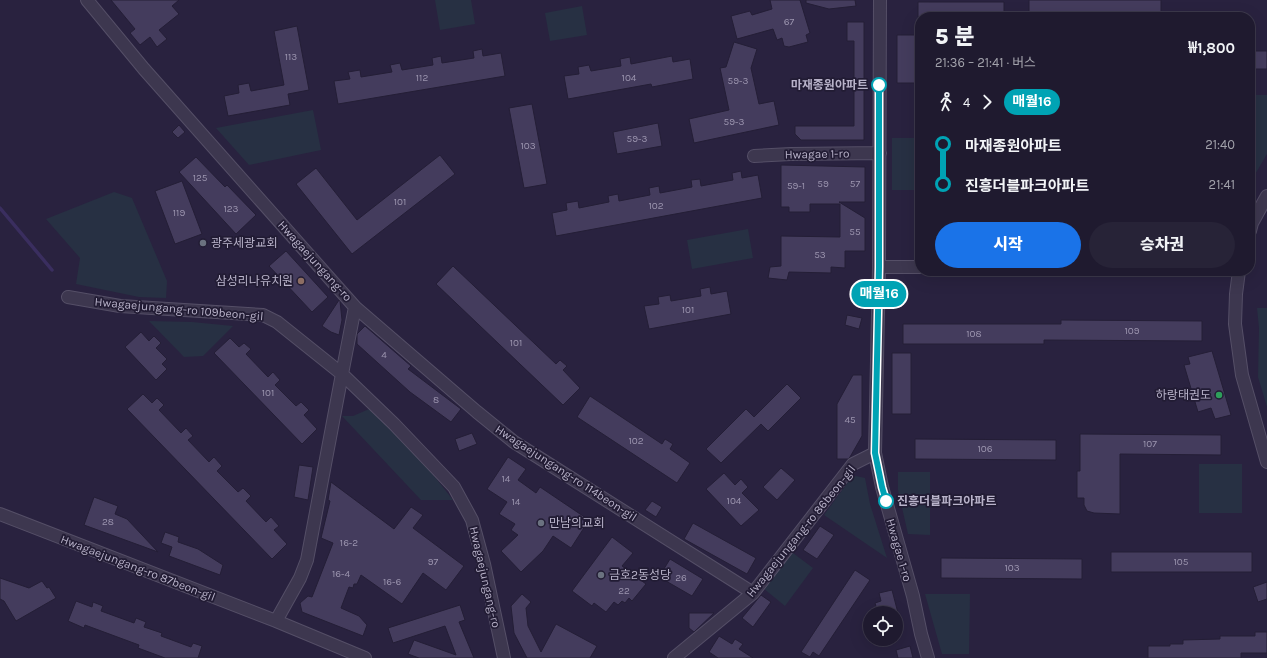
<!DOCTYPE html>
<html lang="ko">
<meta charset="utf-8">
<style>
:root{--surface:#1f1a2f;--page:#272337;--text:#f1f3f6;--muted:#a1a1aa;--line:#3c384b;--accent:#1a73e8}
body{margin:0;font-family:Karla,"Noto Sans KR",sans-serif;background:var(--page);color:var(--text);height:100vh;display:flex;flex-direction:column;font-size:15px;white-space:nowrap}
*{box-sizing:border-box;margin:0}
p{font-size:13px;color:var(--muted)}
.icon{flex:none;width:22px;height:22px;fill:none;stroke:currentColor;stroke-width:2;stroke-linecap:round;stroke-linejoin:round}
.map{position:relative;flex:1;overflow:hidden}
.panel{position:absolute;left:915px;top:12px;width:340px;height:264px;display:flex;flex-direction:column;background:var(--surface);border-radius:16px;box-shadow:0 4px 16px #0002,0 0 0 1px var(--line)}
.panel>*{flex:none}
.badge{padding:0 8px;border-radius:13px;font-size:14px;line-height:26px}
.controls{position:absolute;left:863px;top:606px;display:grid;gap:8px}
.controls a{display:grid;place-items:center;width:40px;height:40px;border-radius:50%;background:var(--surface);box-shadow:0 4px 16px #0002,0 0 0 1px var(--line);font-size:20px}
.map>.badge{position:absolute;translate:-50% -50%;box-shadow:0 0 0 2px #fff}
.legs{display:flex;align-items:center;gap:6px;height:44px;padding:0 20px;font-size:13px}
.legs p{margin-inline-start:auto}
.headline{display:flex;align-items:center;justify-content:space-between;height:68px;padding:0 20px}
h1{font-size:22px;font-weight:800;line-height:30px}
.action{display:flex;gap:8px;margin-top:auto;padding:8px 20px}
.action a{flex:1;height:46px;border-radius:24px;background:var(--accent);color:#fff;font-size:16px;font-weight:800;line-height:46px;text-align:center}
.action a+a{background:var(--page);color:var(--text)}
ul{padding:0 20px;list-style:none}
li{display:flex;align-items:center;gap:14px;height:40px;font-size:15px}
li i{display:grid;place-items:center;width:6px;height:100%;margin:0 5px;background:currentColor}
li i::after{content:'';width:10px;height:10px;margin:-5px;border:3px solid;border-radius:50%;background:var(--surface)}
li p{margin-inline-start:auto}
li:first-child i{background:linear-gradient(#0000 50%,currentColor 0)}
li:last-child i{background:linear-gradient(currentColor 50%,#0000 0)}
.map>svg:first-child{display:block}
.green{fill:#273043}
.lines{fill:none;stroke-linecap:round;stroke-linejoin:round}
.stream{stroke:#3a2e5f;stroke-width:3.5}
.building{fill:#443c5d;stroke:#241e36}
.minor-casing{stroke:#554f67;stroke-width:14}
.minor{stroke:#3d374f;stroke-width:12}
.line-1-casing{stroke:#fff;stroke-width:9}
.line-1{stroke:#00a3b4;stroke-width:6}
.stop-1-dot{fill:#fff;stroke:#00a3b4;stroke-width:2}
.worship-dot{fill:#6b7280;stroke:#221c34;stroke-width:1.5}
.education-dot{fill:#8d6e63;stroke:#221c34;stroke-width:1.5}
.leisure-dot{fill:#2e9e5b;stroke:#221c34;stroke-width:1.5}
.labels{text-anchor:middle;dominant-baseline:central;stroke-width:3.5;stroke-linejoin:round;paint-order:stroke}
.number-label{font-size:10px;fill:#9c95af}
.stop-label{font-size:12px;font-weight:bold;fill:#b9b3ca;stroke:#221c34;text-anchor:end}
.street-label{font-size:12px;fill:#b9b3ca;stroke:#221c34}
.poi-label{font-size:12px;fill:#b9b3ca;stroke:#221c34;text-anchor:start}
</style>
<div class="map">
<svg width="1267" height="658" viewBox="0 0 1267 658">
<rect width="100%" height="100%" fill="#29223f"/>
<path class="green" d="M435 0H471L475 24 440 30Z
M582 6 587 35 550 41 545 13Z
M1250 95H1267V154L1250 183Z
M313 110 321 150 249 165 216 128Z
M892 138H920V190H892Z
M114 192 132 198 167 281 166 298 139 297 76 284 80 258 46 219Z
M748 229 753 258 692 269 687 240Z
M1257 308H1267V407L1258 377 1259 328Z
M149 321 192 322 233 326 203 356 184 357Z
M369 409 416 453 453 500H421L342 416H353Z
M1199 464H1242V513H1199Z
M898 472H930V535L908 534 898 490Z
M856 476 865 478 870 504 887 558 824 515 851 478Z
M793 553 813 568 785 606 763 588Z
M925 594H970L969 654H942Z"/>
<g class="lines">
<path class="stream" d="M0 208 52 270"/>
</g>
<path class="building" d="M111 0H179L172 6 179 14 159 30 167 39 157 47 150 37 140 45 130 33 135 29Z
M770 0H800L810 33 806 35 808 42 789 47 784 46 782 38 777 40 773 29 737 39 731 16 750 11 752 15 772 9Z
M806 0H855L856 6 829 9 806 3Z
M1029 0H1161V17H1029Z
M918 2H1004V17H918Z
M847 22H864V140H801L795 134V126H854V41H847Z
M297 26 309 90 288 94 290 105 228 116 224 96 239 93 238 85 249 83 251 91 284 85 274 31Z
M897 35H916V83H897Z
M734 42 757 49 751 68 759 104 774 101 779 125 694 143 689 119 729 110 720 68 726 67Z
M482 49 483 56 501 53 505 76 338 104 334 81 350 79 348 72 360 70 361 77 392 72 390 65 400 63 402 70 433 65 432 58 441 56 442 63 474 58 473 51Z
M1250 51H1267V69H1250Z
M672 56 673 62 690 59 693 79 652 87 651 84 568 99 564 76 579 74 578 67 589 65 591 71 621 66 620 59 630 57 631 64Z
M532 104 547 184 524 188 509 108Z
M658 123 662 146 617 154 613 132Z
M179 125 185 132 178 138 172 132Z
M440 155 455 174 352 254 296 184 316 168 357 220Z
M196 157 225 187 227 185 256 215 236 234 179 172Z
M781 165 865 167V202H839L865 218V251H845V268L831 267V273L789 272 787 280 768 278 770 267 781 266V236L840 237V204H810V212H789V207H781Z
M741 171 742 178 758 175 762 198 556 236 552 213 567 210 566 203 578 201 579 208 609 202 608 196 618 194 619 201 650 195 649 188 659 186 660 193 692 187 691 180 700 179 701 186 733 180 732 173Z
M182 181 202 234 175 244 155 191Z
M286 251 328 297 312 312 269 266Z
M453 266 556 364 560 360 567 366 563 370 580 388 563 405 436 284Z
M710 287 711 294 727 291 731 314 649 329 644 306 659 304 658 297 670 295 671 301 701 296 700 289Z
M339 300 340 301 342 320 339 335 331 332 322 326Z
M847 315 862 318 859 329 845 325Z
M1061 320 1202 321V341L1044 340V344H903V324H1061Z
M365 326 411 366 408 369 461 409 451 422 410 392 357 344V334Z
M141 332 149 341 154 336 161 343 156 348 167 359 162 364 167 369 156 380 125 347Z
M230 338 239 347 244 343 251 349 246 354 268 377 273 372 280 380 275 385 296 406 301 402 309 410 304 415 317 429 302 444 214 353Z
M1212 351 1231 415 1215 419 1211 408 1198 412 1184 365 1190 364 1188 357Z
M892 353H911V414H892Z
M853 375H862V436L850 457 848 459H837V404Z
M787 384 801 398 768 431 761 424 721 463 706 449 746 409 754 417Z
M143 394 152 403 157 398 164 405 159 410 181 433 186 428 193 436 188 440 209 462 214 457 222 466 217 471 238 492 243 488 251 496 246 501 266 522 271 517 279 526 274 530 287 544 272 559 127 409Z
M590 396 662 444 665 439 673 444 670 449 690 463 677 483 577 417Z
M472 433 477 444 459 451 455 439Z
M1080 434 1221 435V455L1120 454V514L1094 513 1087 511 1084 505V498H1077V471H1080Z
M915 439 1056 440V460L915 459Z
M508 457 526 469 518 480 536 493 540 487 589 520 571 548 553 536 543 551 521 572 501 551 518 535 511 530 515 524 499 514 507 502 487 489Z
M299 465 313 467 308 500 294 497Z
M781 468 795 480 777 500 763 487Z
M724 473 735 485 741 479 748 487 742 493 759 510 741 526 706 489Z
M331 482 394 529 411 507 423 515 413 528 464 566 446 590 423 573 402 604 361 575 357 584H354L353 588 349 587 341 608 359 616 367 625 363 636 302 612 300 603 308 596 312 597 333 543 321 538 330 501 328 500Z
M94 497 118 506 115 514 127 519 158 552 84 525Z
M652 501 662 507 656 517 645 510Z
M693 523 756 558 747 574 684 539Z
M820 526 834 535 817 559 803 550Z
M165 532 179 537 178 542 198 549 223 565 220 575 169 556 172 547 161 543Z
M612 537 633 553 622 566 646 584 632 601 629 598 625 603 622 601 618 605 614 602 606 612 594 603 592 606 572 591Z
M1111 552H1252V572H1111Z
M941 558 1082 559V579L941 578Z
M670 559 703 579 692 596 659 577Z
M855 570 870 580 819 656 813 652 810 657 801 652Z
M0 578 29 588 42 581 47 588 49 587 56 598 16 621 4 601 0 599Z
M1267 582V599L1258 602 1253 587Z
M892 590 898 613H878L875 603 881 601 879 593Z
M522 594 531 602 526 608 528 626 541 652 556 624 597 646 590 658H527L514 633 511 606Z
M761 595 771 602 753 627 742 618Z
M76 601 92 607 93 602 103 606 101 611 134 623 136 618 146 622 144 627 162 633 161 636 191 647 193 643 202 646 198 658H165L138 648 139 645 85 625 84 628 68 621Z
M460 605 465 620 459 622 474 658H419L408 654 414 640 456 655 445 626 393 643 388 628Z
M689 613H714L694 632 689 628Z
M1255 632H1267V653H1241V658H1148V646H1170V644H1183V640L1220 639V636H1255Z
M719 636 732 644 735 639 743 644 739 649 753 658H718L709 652Z
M910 646 913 658H898L896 650Z"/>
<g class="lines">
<defs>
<path id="minor" d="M87 0 144 69 355 307 342 374 394 424 454 487 472 520 484 564 504 658
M880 0 879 267 875 453 882 487 913 596 921 634 928 658
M754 156 791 154 880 153
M1250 231 1252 223 1267 196
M879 267H920
M1239 271 1236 294 1235 324 1242 375 1267 462
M68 297 120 306 263 315 277 322 342 374 307 560 300 578 276 621
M355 307 477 412 514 442 753 593
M0 514 276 621 365 658
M674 658 753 593 853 464 875 453"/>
</defs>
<use href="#minor" class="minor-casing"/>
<use href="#minor" class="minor"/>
</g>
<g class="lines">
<defs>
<path id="line-1" d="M879 85V267L875 453 882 487 886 501"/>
</defs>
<use href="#line-1" class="line-1-casing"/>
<use href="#line-1" class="line-1"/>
</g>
<g class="stop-1-dot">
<circle cx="879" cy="85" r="7"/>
<circle cx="886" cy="501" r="7"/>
</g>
<g class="worship-dot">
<circle cx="203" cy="243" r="4"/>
<circle cx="541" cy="523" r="4"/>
<circle cx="601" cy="575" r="4"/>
</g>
<circle class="education-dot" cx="301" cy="281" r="4"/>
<circle class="leisure-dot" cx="1219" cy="395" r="4"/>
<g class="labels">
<g class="number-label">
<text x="789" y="22">67</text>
<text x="291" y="57">113</text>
<text x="422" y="78">112</text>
<text x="629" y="78">104</text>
<text x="738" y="81">59-3</text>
<text x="734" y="122">59-3</text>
<text x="637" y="139">59-3</text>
<text x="528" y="146">103</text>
<text x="200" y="178">125</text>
<text x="823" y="184">59</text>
<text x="855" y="184">57</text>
<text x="796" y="186">59-1</text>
<text x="400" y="202">101</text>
<text x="656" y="206">102</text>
<text x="231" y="209">123</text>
<text x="179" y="213">119</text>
<text x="855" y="232">55</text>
<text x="820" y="255">53</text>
<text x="688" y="310">101</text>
<text x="1132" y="331">109</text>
<text x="974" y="334">108</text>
<text x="516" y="343">101</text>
<text x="384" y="355">4</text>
<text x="268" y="393">101</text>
<text x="436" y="400">8</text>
<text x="850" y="420">45</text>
<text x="636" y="441">102</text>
<text x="1150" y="444">107</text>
<text x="985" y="449">106</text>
<text x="506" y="479">14</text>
<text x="734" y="501">104</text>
<text x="516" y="502">14</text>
<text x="108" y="522">28</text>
<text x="349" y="543">16-2</text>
<text x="433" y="562">97</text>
<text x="1181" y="562">105</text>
<text x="1012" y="568">103</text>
<text x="341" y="574">16-4</text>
<text x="681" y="578">26</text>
<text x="392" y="582">16-6</text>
<text x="624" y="591">22</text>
</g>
<g class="stop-label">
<text x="868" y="85">마재종원아파트</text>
<text x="897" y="501" text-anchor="start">진흥더블파크아파트</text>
</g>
<g class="street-label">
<text transform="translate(817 154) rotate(-1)">Hwagae 1-ro</text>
<text transform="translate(315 261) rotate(48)">Hwagaejungang-ro</text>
<text transform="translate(179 309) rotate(5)">Hwagaejungang-ro 109beon-gil</text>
<text transform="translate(566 473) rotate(33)">Hwagaejungang-ro 114beon-gil</text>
<text transform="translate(801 531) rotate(-51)">Hwagaejungang-ro 86beon-gil</text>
<text transform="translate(899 550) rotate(74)">Hwagae 1-ro</text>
<text transform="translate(138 568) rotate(21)">Hwagaejungang-ro 87beon-gil</text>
<text transform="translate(485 577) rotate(77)">Hwagaejungang-ro</text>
</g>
<g class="poi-label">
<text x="211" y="243">광주세광교회</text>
<text x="293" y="281" text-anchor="end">삼성리나유치원</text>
<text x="1211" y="395" text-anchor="end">하랑태권도</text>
<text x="549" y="523">만남의교회</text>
<text x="609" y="575">금호2동성당</text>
</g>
</g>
</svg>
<div class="controls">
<a><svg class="icon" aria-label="locate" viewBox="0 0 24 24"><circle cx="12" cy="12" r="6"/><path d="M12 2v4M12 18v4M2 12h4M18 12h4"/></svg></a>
</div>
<b class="badge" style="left:879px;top:294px;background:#00a3b4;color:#fff">매월16</b>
<section class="panel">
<div class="headline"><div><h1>5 분</h1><p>21:36 – 21:41 · 버스</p></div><b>₩1,800</b></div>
<div class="legs"><svg class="icon" aria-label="walk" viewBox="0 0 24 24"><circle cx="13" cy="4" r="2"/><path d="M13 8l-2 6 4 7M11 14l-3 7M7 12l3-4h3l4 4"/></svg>4<svg class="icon" aria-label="forward" viewBox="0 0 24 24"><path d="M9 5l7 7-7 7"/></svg><b class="badge" style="background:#00a3b4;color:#fff">매월16</b></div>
<ul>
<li><i style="color:#00a3b4"></i><b>마재종원아파트</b><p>21:40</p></li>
<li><i style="color:#00a3b4"></i><b>진흥더블파크아파트</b><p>21:41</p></li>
</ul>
<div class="action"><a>시작</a><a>승차권</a></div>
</section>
</div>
